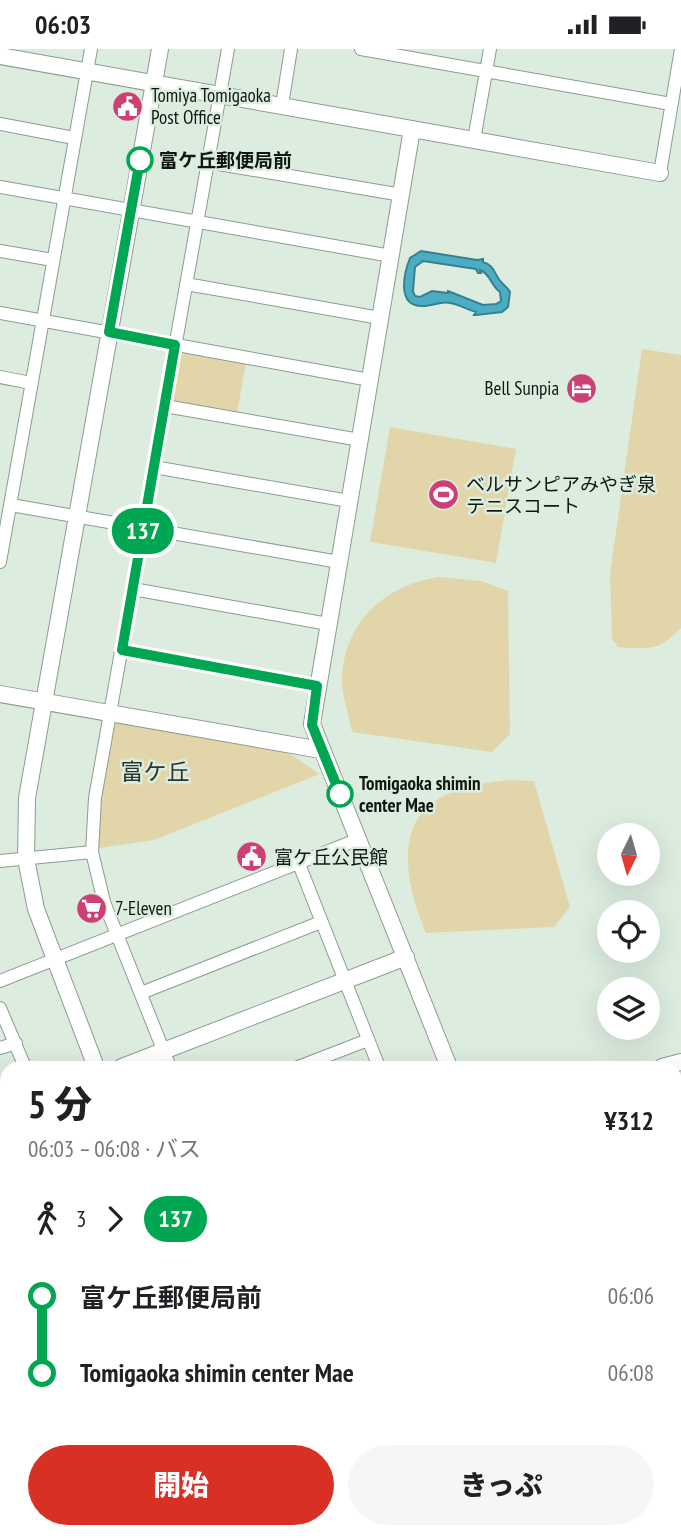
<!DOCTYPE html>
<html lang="ja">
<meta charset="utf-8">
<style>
:root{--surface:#fff;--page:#f6f6f6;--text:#202124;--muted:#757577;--accent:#d93025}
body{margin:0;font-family:"PT Sans Narrow","Noto Sans JP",sans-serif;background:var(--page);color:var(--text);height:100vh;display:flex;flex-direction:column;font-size:26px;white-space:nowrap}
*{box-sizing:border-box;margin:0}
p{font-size:23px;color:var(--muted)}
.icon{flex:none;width:38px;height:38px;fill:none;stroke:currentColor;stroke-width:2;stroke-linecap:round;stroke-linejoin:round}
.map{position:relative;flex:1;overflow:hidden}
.details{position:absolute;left:0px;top:1012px;width:682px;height:478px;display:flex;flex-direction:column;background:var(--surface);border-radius:21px 21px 0 0;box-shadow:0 7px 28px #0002}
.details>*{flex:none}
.badge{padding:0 14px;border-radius:23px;font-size:24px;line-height:46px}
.needle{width:46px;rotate:185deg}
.fabs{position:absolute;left:597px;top:774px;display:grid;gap:14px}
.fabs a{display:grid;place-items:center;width:63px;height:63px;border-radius:50%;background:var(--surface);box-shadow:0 7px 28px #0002;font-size:35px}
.map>.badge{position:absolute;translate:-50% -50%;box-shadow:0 0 0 4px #fff}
.legs{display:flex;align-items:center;gap:10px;height:77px;padding:0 28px;font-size:23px}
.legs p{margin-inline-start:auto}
.summary{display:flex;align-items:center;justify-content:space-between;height:119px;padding:0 28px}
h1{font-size:38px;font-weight:800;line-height:52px}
.button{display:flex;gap:14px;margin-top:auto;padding:14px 28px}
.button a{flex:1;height:80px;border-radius:42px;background:var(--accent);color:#fff;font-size:28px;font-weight:800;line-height:80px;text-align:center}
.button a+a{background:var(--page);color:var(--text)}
ul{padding:0 28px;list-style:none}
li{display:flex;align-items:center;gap:24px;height:77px;font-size:26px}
li i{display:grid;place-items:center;width:10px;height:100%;margin:0 9px;background:currentColor}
li i::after{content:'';width:18px;height:18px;margin:-9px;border:5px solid;border-radius:50%;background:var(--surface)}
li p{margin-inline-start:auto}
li:first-child i{background:linear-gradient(#0000 50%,currentColor 0)}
li:last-child i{background:linear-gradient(currentColor 50%,#0000 0)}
.status{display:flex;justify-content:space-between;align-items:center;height:49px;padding:0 35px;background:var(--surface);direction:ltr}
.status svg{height:19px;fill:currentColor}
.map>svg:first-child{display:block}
.green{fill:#e3d5aa}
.water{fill:#4badc3;stroke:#39808e;stroke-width:2;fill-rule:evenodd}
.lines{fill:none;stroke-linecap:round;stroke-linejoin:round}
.minor-casing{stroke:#8c9c90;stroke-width:14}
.tertiary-casing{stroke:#8c9c90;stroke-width:18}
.minor{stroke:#fff;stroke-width:12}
.tertiary{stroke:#fff;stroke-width:16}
.line-1-casing{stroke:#fff;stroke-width:16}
.line-1{stroke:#00a651;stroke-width:10}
.stop-1-dot{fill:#fff;stroke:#00a651;stroke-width:3.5}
.labels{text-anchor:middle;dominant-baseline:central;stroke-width:5;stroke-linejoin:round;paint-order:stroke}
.poi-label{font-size:19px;fill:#101612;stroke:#dcede0;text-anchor:start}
.stop-label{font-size:19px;font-weight:bold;fill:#101612;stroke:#dcede0;text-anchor:start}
.quarter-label{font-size:23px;fill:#29362d;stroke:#dcede0}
</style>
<div class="status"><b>06:03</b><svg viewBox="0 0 49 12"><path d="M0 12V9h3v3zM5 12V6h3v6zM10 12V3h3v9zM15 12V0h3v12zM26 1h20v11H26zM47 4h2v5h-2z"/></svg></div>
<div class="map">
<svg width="681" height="1489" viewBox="0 0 681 1489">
<rect width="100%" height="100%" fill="#dcede0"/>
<path class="green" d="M642 300 681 306V579C658 603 649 600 618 598L612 590 610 525Z
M186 303 246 313 237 365 172 353 178 308Z
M390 378 516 400 496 514 370 493Z
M439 528 481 532 508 542 510 685 492 703 352 683C349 666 341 645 342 629 345 572 385 536 439 528Z
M118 672 287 703 320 725 154 791 99 799 100 751 112 677Z
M509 731 534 732 570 858 554 878 426 884C410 847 392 784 432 754 455 738 482 734 509 731Z
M358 1482H456L458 1489H359Z"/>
<path class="water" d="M421 202 477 211 483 210V213C495 216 494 226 502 234 505 237 508 239 510 243L508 258 502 263 476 266H474L476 263C467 261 459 255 450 254 440 252 433 257 423 257 396 258 404 224 410 209ZM423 212 476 220 478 224H481L480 221C490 224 491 237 500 243L501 252 496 255 483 256 448 242V244L432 242 420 248 415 247 413 242 415 218Z"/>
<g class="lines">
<defs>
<path id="minor" d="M361 0 671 55
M282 56 291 0
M0 75 74 89
M474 91 490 0
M207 113 402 146
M660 124 681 0
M0 138 391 207
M0 202 53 211
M186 235 380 269
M0 264 370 331
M0 328 31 334
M165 357 360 391
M154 418 349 452
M11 456 339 513
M0 513 91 0
M133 540 328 575
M122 601 317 637
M0 812 92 803
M299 815 379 1018
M0 932 359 790
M141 944 321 873
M0 959 25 1018
M0 999 16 994
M170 1018 104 853 92 803 95 749 228 0
M298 1018 368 991
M0 1135 7 1132
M0 1202 7 1200
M0 1269 7 1266
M0 1336 7 1333
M217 1482 225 1489
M353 1482 355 1489
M561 1482 564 1489"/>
<path id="tertiary" d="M0 7 660 124
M412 80 312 675 449 1018
M0 645 321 701
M96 1018 36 860 26 810 27 749 160 0
M122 1018 406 908
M662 1018 681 1013
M0 1067 7 1065
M0 1406 7 1407
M279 1482 282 1489
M630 1482 633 1489
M184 1489 186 1482
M495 1489 513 1482"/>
</defs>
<use href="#minor" class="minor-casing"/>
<use href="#tertiary" class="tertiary-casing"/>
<use href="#minor" class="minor"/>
<use href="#tertiary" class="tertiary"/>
</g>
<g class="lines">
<defs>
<path id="line-1" d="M140 111 109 283 175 296 122 601 317 637 312 676 340 745"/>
</defs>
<use href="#line-1" class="line-1-casing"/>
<use href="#line-1" class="line-1"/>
</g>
<defs>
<symbol id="civic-disc" viewBox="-11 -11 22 22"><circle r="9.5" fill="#cc4075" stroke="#dcede0"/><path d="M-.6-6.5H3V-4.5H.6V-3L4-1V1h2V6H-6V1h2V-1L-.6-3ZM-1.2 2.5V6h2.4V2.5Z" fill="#fff"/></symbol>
<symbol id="hotel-disc" viewBox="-11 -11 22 22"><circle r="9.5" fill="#cc4075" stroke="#dcede0"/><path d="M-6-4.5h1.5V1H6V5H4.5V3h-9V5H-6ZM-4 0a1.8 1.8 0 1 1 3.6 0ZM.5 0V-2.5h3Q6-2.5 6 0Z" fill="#fff"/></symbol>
<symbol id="stadium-disc" viewBox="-11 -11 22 22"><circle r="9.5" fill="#cc4075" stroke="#dcede0"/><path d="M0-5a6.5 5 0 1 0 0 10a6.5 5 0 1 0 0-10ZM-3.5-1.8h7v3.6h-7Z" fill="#fff"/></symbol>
<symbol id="supermarket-disc" viewBox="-11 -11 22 22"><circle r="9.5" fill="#cc4075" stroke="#dcede0"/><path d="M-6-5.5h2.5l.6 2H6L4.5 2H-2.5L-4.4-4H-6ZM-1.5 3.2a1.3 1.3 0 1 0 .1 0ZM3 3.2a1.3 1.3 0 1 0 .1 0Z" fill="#fff"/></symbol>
</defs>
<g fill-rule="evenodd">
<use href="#civic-disc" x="110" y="40" width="35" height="35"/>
<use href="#hotel-disc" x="564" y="322" width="35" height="35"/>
<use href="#stadium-disc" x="426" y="428" width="35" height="35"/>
<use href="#civic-disc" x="234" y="790" width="35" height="35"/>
<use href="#supermarket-disc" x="74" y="842" width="35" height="35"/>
</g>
<g class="stop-1-dot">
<circle cx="140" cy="111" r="12"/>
<circle cx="340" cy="745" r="12"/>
</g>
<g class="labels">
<g class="poi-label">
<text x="151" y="46">Tomiya Tomigaoka<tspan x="151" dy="22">Post Office</tspan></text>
<text x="559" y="339" text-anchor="end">Bell Sunpia</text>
<text x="466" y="435">ベルサンピアみやぎ泉<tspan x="466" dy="22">テニスコート</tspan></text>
<text x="274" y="808">富ケ丘公民館</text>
<text x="115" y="859">7-Eleven</text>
</g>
<g class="stop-label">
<text x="159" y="111">富ケ丘郵便局前</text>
<text x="359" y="734">Tomigaoka shimin<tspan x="359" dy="22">center Mae</tspan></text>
</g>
<g class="quarter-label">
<text x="155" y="722">富ケ丘</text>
</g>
</g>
</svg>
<div class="fabs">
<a><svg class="needle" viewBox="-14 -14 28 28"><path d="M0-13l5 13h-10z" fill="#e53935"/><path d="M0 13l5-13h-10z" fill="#757577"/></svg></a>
<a><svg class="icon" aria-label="locate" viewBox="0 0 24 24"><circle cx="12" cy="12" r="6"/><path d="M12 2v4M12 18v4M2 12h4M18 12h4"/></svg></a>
<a><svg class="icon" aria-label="layers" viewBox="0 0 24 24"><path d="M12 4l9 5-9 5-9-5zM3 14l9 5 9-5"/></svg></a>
</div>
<b class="badge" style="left:143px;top:482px;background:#00a651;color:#fff">137</b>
<section class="details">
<div class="summary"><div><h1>5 分</h1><p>06:03 – 06:08 · バス</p></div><b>¥312</b></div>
<div class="legs"><svg class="icon" aria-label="walk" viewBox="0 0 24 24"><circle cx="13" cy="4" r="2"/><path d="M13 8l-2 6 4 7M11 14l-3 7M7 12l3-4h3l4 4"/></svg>3<svg class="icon" aria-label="forward" viewBox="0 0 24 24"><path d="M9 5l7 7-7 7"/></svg><b class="badge" style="background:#00a651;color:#fff">137</b></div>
<ul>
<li><i style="color:#00a651"></i><b>富ケ丘郵便局前</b><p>06:06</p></li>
<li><i style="color:#00a651"></i><b>Tomigaoka shimin center Mae</b><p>06:08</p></li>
</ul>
<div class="button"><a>開始</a><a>きっぷ</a></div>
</section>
</div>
